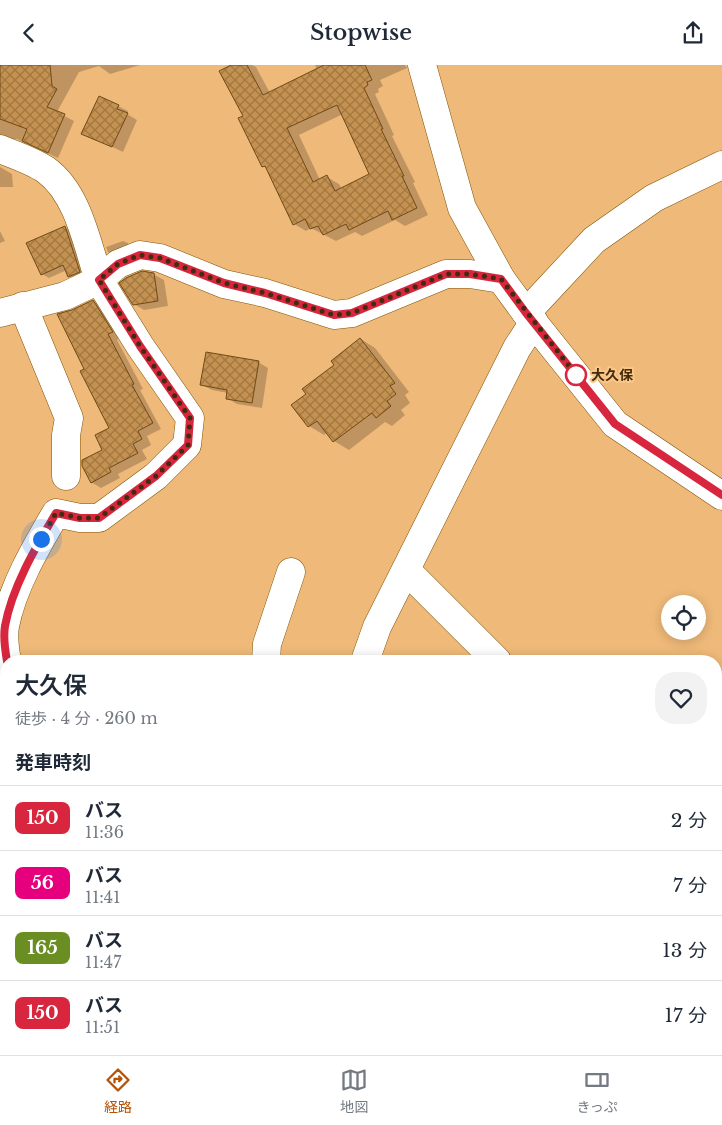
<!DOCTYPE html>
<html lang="ja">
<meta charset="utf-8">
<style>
:root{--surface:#fff;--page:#f2f2f3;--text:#1f2937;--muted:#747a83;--line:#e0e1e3;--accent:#b45309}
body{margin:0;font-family:"Libre Baskerville","Noto Sans JP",serif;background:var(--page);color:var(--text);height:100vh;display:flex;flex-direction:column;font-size:19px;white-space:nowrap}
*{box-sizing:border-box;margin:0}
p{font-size:16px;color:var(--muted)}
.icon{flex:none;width:28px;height:28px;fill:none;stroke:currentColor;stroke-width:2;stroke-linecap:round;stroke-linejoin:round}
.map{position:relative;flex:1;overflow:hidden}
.side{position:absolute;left:0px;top:590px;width:722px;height:400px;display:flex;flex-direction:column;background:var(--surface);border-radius:20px 20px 0 0;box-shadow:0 2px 12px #0003}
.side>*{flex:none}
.badge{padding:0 10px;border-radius:8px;font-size:18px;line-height:32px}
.fabs{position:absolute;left:661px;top:530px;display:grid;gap:10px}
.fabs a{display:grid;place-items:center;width:45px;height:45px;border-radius:50%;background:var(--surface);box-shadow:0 2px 12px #0003;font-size:25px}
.you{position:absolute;width:25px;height:25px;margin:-12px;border:4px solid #fff;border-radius:50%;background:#1a73e8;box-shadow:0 0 0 8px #1a73e833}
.map>.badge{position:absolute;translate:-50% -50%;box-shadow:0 0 0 2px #fff}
h2{padding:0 15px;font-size:19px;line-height:45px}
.round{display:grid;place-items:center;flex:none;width:52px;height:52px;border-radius:20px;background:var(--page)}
.overview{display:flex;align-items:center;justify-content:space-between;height:85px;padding:0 15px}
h1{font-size:24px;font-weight:600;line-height:38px}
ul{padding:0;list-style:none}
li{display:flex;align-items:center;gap:15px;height:65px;padding:0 15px;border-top:1px solid var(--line)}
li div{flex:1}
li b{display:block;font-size:19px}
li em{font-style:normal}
li .badge{min-width:55px;font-weight:700;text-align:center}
header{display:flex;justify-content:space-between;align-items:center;height:65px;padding:0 15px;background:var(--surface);font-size:22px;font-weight:600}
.dock{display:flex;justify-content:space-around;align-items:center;height:70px;border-top:1px solid var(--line);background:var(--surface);font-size:14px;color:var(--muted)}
.dock a{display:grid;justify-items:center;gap:2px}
.dock .current{color:var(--accent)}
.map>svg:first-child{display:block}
.shadow{fill:#0003;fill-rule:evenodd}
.building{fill:url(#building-cross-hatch);stroke:#6f4a18;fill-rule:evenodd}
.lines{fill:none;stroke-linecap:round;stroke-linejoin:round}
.street-casing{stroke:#825305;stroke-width:29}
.secondary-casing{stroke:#825305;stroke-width:29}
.street{stroke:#fff;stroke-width:28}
.secondary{stroke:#fff;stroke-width:28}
.line-casing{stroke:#fff;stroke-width:11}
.line{stroke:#d7263d;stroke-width:8}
.walk{stroke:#412c10;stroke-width:5;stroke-dasharray:0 9}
.stop-dot{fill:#fff;stroke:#d7263d;stroke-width:2.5}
.labels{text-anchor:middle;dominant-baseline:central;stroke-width:4;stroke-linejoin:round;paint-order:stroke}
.stop-label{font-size:14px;font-weight:bold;fill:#412c10;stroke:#fcc786;text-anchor:start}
</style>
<header><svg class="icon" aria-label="back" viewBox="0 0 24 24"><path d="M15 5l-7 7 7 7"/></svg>Stopwise<svg class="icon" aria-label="share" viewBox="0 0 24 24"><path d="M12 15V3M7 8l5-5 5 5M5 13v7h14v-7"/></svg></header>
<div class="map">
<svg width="722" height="990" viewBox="0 0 722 990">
<defs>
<pattern id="building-cross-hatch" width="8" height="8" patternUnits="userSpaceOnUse" patternTransform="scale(1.25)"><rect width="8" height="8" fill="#c49151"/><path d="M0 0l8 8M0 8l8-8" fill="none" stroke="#a17742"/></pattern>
</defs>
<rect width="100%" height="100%" fill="#efba79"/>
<path class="shadow" d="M0 0H140L110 9 99 1 79 7 57 47 74 56 58 93 17 74H8L0 77Z
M234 0H252L256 2 270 28 317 5 315 0H405L407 3 380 15 383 21 378 24 379 27 375 29 394 70 392 71 415 117 413 118 428 150 405 161 395 155 362 171 355 167 336 176 311 163 306 166 294 159 268 104 263 101 245 52ZM343 49 371 110 342 124 339 119 327 112 320 115 299 70Z
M118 41 128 46 127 49 137 55 123 87 83 68Z
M0 102 12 109 13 122H0Z
M65 162 73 166 87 211 77 216 69 211 67 205 49 213 42 209Z
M0 166 5 176 0 178Z
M123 176 128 178 129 182 113 190 108 187 106 182Z
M153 209 164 215 168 241 144 245 134 239Z
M93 236 103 242 121 272 117 275 143 324 140 325 161 364 147 371 151 380 142 385 147 394 118 409 120 413 101 423 91 417 111 363 86 305 72 246Z
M361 274 375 283 409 327 405 330 410 338 401 345 405 350 392 361 385 357 349 385 334 376 327 367 324 370 309 361 307 329Z
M258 297 268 303 262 343 237 339 227 333 228 328 212 325 202 320Z
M722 731V898H721L722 929 716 930V732Z
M656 984H696L698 990H658Z"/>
<path class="building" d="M0 0H50L52 21 57 24 47 42 65 49 48 88 22 76 27 64 0 54Z
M231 0H247L263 30 324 0H365L372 15 367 17 368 20 364 23 383 64H381L404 111H402L417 143 392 155 388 146 349 165 346 159 323 170 318 161 310 164 305 154 293 160 265 101 262 102 238 53 243 51 219 6ZM337 40 369 109 335 126 327 110 313 117 287 63Z
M99 31 119 40 117 44 128 48 112 82 81 69Z
M65 161 80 207 68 212 63 200 41 210 26 178Z
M142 206 154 208 158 236 133 240 119 218 126 213Z
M93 235 113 267 108 269 134 319 132 320 153 358 138 366 142 374 133 379 138 388 109 403 111 407 91 418 82 401V395L102 385 95 370 109 363 80 306 84 304 57 249 72 245Z
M360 273 395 318 390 321 396 329 387 336 391 341 376 353 372 348 333 377 317 356 308 362 291 340 306 329 302 324 334 300 331 296Z
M206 287 259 296 252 338 226 334 227 325 200 320Z"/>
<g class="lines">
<defs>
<path id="street" d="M0 84C15 90 33 96 46 105 78 128 87 179 99 215L118 199 140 190 160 193 224 219 265 228 334 250 352 248 446 209H470L501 214
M23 241 69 353 66 370V411
M0 248 65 231 99 215 140 281 190 353 187 380 156 411 99 453H80L56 448C36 482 12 523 5 561 3 573 5 585 7 596
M526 248 594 175 654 133 722 100
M406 505 497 596
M266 596 267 579 291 507
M365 596 377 562 517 283 534 257
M0 625H6
M0 833 6 813
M271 984 272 990
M502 984 504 990
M16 990 18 984"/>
<path id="secondary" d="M422 0 462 143 501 214 526 248 615 359 722 431"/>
</defs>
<use href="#street" class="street-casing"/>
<use href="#secondary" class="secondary-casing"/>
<use href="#street" class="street"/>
<use href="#secondary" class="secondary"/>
</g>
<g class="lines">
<defs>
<path id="line" d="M7 596C5 585 3 573 5 561 12 522 36 482 56 448L80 453H99L156 411 188 380 190 353 140 281 99 215 118 199 140 190 160 193 224 218 265 228 334 250 352 248 446 209H470L501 214 526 248 615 359 722 430"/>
</defs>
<use href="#line" class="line-casing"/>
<use href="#line" class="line"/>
<path class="walk" d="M41 474 56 448 80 453H99L156 411 188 380 190 353 140 281 99 215 118 199 140 190 160 193 224 218 265 228 334 250 352 248 446 209H470L501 214 580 315 576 310"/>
</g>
<circle class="stop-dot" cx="576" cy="310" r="10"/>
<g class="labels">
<g class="stop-label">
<text x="591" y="310">大久保</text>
</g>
</g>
</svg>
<div class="fabs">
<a><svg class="icon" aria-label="locate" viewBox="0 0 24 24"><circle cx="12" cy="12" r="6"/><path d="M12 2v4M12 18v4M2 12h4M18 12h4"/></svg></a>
</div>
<div class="you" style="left:41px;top:474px"></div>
<section class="side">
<div class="overview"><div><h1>大久保</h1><p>徒歩 · 4 分 · 260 m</p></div><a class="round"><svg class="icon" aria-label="heart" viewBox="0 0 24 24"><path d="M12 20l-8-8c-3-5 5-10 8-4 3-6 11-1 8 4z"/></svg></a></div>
<h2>発車時刻</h2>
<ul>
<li><span class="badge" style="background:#d7263d;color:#fff">150</span><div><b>バス</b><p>11:36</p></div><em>2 分</em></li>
<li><span class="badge" style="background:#e6007e;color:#fff">56</span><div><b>バス</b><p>11:41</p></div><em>7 分</em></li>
<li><span class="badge" style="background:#6b8e23;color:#fff">165</span><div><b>バス</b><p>11:47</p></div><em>13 分</em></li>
<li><span class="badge" style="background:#d7263d;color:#fff">150</span><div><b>バス</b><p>11:51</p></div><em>17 分</em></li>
</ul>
</section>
</div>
<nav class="dock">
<a class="current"><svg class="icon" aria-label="directions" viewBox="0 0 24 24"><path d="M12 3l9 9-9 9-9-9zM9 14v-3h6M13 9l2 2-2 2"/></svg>経路</a>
<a><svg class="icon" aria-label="map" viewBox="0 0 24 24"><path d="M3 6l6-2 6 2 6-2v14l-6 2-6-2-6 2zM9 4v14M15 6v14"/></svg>地図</a>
<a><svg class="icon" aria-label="tickets" viewBox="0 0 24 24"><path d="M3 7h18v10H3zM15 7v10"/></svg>きっぷ</a>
</nav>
